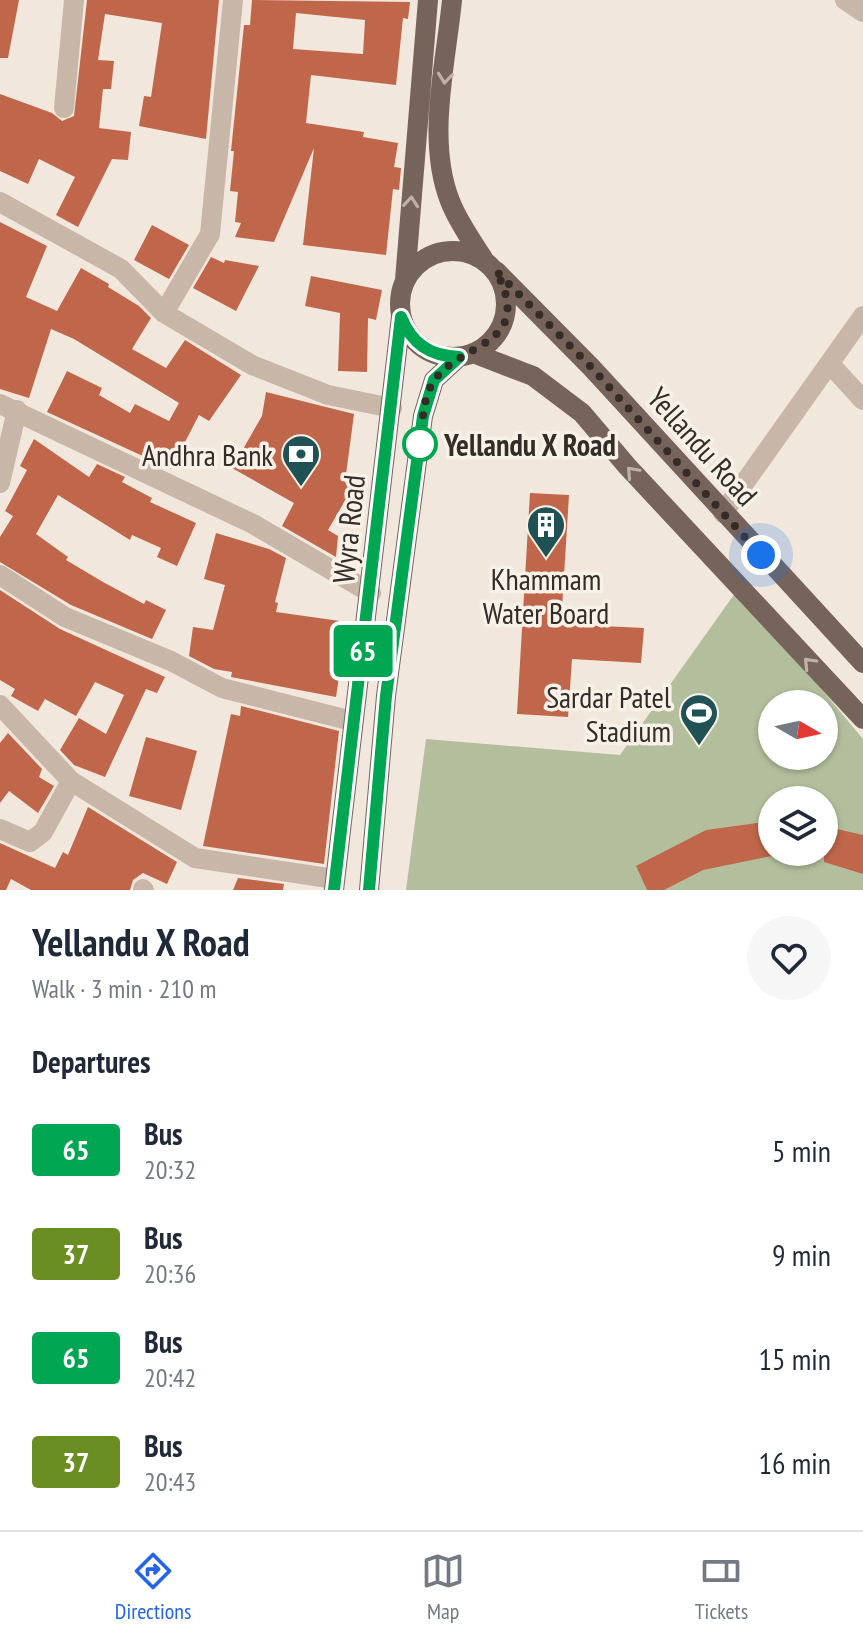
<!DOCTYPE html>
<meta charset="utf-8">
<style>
:root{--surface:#fff;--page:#f6f6f7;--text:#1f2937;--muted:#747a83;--line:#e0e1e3;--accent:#2563eb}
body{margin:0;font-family:"PT Sans Narrow",sans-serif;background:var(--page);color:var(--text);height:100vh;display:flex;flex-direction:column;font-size:30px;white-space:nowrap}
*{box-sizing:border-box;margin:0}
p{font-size:26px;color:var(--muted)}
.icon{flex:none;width:44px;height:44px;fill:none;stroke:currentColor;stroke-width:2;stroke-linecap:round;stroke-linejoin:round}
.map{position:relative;height:890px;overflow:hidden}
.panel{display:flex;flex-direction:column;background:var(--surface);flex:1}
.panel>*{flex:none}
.badge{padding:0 16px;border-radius:6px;font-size:28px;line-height:52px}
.needle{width:52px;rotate:99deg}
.fabs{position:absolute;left:758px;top:690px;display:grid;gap:16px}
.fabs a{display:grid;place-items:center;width:80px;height:80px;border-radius:50%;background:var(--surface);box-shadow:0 2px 6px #0004;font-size:40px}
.you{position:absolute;width:40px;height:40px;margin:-20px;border:6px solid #fff;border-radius:50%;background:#1a73e8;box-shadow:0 0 0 12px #1a73e833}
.map>.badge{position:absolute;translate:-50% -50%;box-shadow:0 0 0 4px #fff}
h2{padding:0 32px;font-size:30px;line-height:72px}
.round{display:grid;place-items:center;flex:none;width:84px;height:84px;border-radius:42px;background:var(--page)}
.head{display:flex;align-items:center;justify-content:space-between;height:136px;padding:0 32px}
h1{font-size:38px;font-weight:800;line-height:60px}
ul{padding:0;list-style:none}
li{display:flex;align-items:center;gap:24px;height:104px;padding:0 32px}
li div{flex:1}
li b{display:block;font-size:30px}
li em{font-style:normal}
li .badge{min-width:88px;font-weight:700;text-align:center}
.tab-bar{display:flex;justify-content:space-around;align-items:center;height:112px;border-top:2px solid var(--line);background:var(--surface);font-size:22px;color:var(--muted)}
.tab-bar a{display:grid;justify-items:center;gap:4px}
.tab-bar .current{color:var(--accent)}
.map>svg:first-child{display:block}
.green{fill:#b3bf9c;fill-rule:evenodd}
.building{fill:#c0674b;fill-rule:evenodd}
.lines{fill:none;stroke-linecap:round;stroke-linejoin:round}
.minor{stroke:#c8b7a8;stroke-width:20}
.major{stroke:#76635a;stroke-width:20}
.oneway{stroke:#beb1a8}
.line-casing{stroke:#fff;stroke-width:18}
.line{stroke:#00a651;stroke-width:12}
.walk{stroke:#352c28;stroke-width:8;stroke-dasharray:0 14.4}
.stop-dot{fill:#fff;stroke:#00a651;stroke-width:4}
.labels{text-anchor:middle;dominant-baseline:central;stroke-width:7;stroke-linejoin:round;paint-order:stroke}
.stop-label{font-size:30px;font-weight:bold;fill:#352c28;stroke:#f8f1e8;text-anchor:start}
.street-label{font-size:30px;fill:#352c28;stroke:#f8f1e8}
.poi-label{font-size:30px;fill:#352c28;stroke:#f8f1e8;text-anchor:end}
</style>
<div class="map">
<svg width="863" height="890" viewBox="0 0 863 890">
<rect width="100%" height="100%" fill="#f1e7dc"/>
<path class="green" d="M738 589 863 739V890H406L426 739 620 755ZM772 704H824V756H772ZM772 800H824V852H772Z"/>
<path class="building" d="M0 0H19L8 58H0Z
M87 0H219L206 139 139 126 144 96 151 97 162 23 105 14 98 60 114 61 111 89H103L99 128 131 132 128 160 112 159 78 227 56 215 75 177 39 159 28 184 0 171V94L52 113 62 121 74 116Z
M252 0 410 2 408 19 403 18 396 85 311 75 306 123 364 132 363 137 398 143 394 167 401 168 399 190 393 189 386 255 303 245 314 148 274 242 235 237 241 223 235 222 238 192 230 191 234 151H231L244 25H250ZM296 13 365 20 363 54 293 49Z
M0 222 47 246 26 297 57 311 81 268 109 284 108 287 139 306 151 318 132 349 166 368 185 340 241 375 209 421 199 415 171 469 47 412 67 371 102 388 99 395 130 413 135 404 169 421 179 403 74 339 51 329 29 398 0 389Z
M152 225 189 245 169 279 134 260Z
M211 257 224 263 225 260 259 266 236 311 193 288Z
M311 276 382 290 376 320 368 318 367 372 338 371 340 313 305 306Z
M266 392 354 414 345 482 353 487 328 530 338 536 336 557 282 526 294 503 232 468 262 416Z
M34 439 89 477 97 464 125 477 122 482 152 498 150 502 196 523 177 566 157 557 161 548 132 535 130 540 58 495 36 534 68 557 66 560 103 582 144 604 146 600 166 610 152 639 71 605 0 562V537L13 516 5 511 27 470 20 466Z
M530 493 569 495 561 624 644 628 641 663 572 659 568 717 517 714Z
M216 533 269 549 286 558 275 602 278 603 276 612 347 622 336 697 231 677 232 672 214 669 189 656 193 627 213 630 225 585 204 579Z
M0 590 60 629 165 677 157 693 146 689 105 777 74 765 60 750 79 718 106 734 124 695 95 682 76 716 45 699 38 711 11 696 15 689 0 680Z
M241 706 339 731 324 864 203 846 231 714 240 716Z
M8 733 42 769 39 777 54 786 38 813 9 791 0 803V743Z
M146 737 197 751 181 810 129 796Z
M88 807 177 862 167 884 143 873 133 880 130 890H31L11 879 6 890H0V843L55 868 63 852 68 855Z
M757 823H772V856L703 870 664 890H647L636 866 706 830Z
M824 826 863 835V874L824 862Z
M238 878 284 884 283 890H233Z"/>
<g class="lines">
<path class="minor" d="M845 0 863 12
M64 108 74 0
M0 202 121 269 164 313 252 365 328 395 392 408
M164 313 210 234 233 0
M830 364 863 400
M0 404 253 524 371 593
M0 483 17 410
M723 513 863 316
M0 575 65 617 171 661 222 688 352 721
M0 705 71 781 195 858 335 879
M0 829 30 842 43 832 71 781
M143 889 144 890"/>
<path class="major" d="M452 0C446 63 426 140 450 201 458 222 472 241 484 260
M400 304a53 53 0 1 1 106 0a53 53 0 1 1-106 0Z
M496 271 591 367 863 663
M405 280 428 0
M473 353 533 376 582 413 627 466 863 719
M334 890 401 317
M369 890 386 696 423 416 434 380 459 357"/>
</g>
<defs><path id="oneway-chevron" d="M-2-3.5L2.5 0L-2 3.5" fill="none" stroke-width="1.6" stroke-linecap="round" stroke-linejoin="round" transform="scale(2)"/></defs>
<g class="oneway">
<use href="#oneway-chevron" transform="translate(445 78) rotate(96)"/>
<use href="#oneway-chevron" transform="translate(411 202) rotate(-85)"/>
<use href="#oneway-chevron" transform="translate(632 472) rotate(-132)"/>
<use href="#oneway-chevron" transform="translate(809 663) rotate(-134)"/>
</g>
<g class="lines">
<defs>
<path id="line" d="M334 890 401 317C412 344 430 356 459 357L434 380 423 416 386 696 369 890"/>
</defs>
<use href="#line" class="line-casing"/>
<use href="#line" class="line"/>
<path class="walk" d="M420 444C423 422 422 396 436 378 465 341 535 345 496 271L591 367 761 555"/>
</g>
<defs>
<symbol id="bank-pin" viewBox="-11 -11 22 30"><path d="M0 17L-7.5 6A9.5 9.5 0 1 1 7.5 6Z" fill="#205155" stroke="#f8f1e8"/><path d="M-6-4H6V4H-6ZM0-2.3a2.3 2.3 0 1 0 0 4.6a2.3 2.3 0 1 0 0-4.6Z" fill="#fff"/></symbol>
<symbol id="building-pin" viewBox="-11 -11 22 30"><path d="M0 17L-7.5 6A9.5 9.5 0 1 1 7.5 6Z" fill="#205155" stroke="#f8f1e8"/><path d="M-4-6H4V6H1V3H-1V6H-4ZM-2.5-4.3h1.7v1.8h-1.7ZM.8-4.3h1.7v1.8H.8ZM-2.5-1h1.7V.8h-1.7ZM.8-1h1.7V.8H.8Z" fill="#fff"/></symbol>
<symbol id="stadium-pin" viewBox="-11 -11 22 30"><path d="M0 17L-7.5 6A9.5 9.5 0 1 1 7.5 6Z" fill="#205155" stroke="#f8f1e8"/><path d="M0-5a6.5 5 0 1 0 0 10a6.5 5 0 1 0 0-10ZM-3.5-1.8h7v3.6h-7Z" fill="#fff"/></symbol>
</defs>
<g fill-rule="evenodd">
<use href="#bank-pin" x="279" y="432" width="44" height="60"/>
<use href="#building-pin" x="524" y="503" width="44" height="60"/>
<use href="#stadium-pin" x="677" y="691" width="44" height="60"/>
</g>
<circle class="stop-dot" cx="420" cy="444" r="16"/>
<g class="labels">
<g class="stop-label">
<text x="444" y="444">Yellandu X Road</text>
</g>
<g class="street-label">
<text transform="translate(703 446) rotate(48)">Yellandu Road</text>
<text transform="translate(348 529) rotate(-84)">Wyra Road</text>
</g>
<g class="poi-label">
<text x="273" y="454">Andhra Bank</text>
<text x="546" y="578" text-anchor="middle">Khammam<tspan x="546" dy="34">Water Board</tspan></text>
<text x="671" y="696">Sardar Patel<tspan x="671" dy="34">Stadium</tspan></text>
</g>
</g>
</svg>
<div class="fabs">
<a><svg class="needle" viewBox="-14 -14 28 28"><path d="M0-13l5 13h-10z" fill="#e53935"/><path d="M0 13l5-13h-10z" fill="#747a83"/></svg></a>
<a><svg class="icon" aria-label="layers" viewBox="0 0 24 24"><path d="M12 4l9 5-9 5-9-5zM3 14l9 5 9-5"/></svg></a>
</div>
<div class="you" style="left:761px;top:555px"></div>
<b class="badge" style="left:363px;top:651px;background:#00a651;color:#fff">65</b>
</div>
<section class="panel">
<div class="head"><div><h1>Yellandu X Road</h1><p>Walk · 3 min · 210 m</p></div><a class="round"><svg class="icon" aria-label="heart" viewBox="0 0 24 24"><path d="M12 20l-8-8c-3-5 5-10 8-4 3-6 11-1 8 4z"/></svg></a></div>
<h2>Departures</h2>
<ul>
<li><span class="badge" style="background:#00a651;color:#fff">65</span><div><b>Bus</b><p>20:32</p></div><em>5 min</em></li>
<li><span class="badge" style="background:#6b8e23;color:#fff">37</span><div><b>Bus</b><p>20:36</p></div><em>9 min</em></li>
<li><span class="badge" style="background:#00a651;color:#fff">65</span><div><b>Bus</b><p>20:42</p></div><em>15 min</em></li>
<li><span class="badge" style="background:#6b8e23;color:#fff">37</span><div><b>Bus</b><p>20:43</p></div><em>16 min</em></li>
</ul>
</section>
<nav class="tab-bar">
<a class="current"><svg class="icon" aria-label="directions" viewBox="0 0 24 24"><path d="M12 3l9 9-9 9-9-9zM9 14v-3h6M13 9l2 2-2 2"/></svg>Directions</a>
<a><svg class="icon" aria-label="map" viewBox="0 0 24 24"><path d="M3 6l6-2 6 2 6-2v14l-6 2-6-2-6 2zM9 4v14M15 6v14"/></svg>Map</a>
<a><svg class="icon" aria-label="tickets" viewBox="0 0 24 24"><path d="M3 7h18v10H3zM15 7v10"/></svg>Tickets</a>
</nav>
